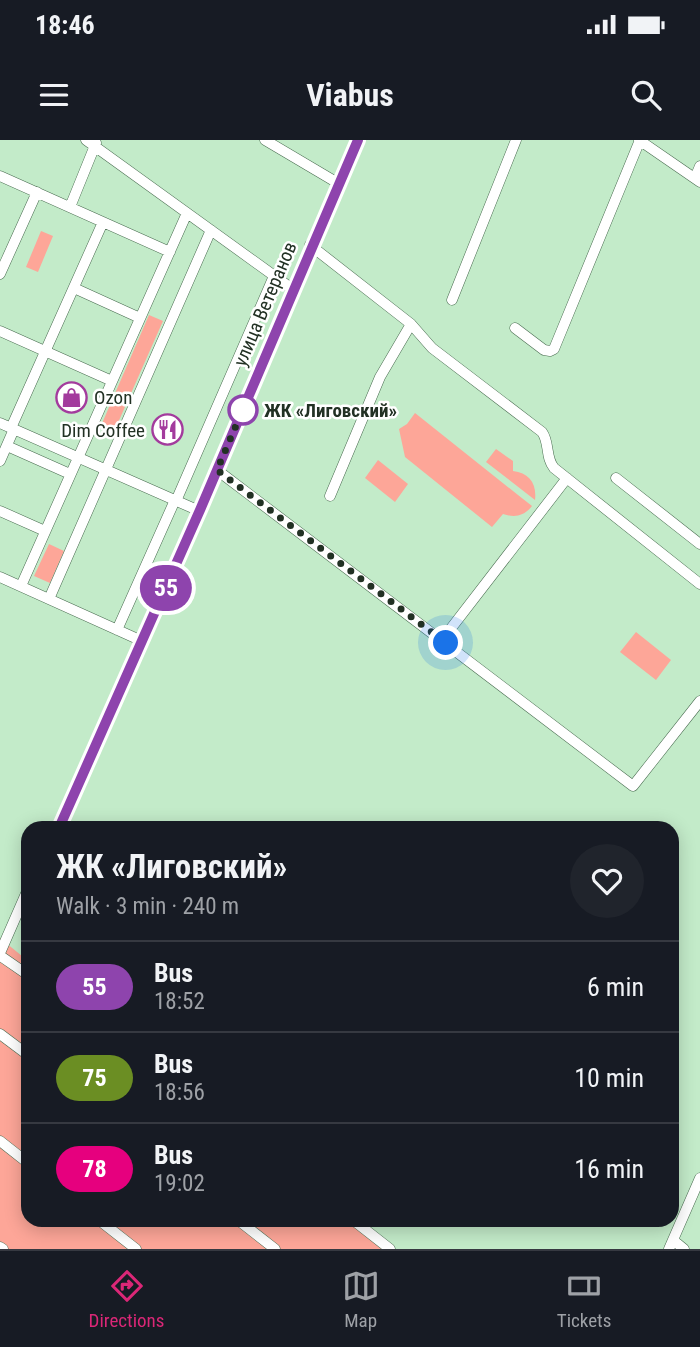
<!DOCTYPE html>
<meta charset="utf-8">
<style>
:root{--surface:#171b24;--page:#20242c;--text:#f1f3f6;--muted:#9ea1a6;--line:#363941;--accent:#db2777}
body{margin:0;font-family:"Roboto Condensed",sans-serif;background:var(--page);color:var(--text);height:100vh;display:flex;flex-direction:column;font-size:26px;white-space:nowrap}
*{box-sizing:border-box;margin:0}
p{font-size:23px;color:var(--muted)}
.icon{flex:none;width:38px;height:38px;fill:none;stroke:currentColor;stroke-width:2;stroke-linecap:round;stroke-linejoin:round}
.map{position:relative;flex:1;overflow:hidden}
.side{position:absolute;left:21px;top:681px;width:658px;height:406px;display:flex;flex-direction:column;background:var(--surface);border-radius:21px;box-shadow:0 4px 18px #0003}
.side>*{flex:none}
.badge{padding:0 14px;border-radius:23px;font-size:24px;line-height:46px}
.you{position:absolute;width:35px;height:35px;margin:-18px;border:5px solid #fff;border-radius:50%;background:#1a73e8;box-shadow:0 0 0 10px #1a73e833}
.map>.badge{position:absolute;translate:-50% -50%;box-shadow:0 0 0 4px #fff}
.round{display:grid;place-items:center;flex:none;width:74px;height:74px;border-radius:37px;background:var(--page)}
.headline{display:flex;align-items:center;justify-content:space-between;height:119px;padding:0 35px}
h1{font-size:33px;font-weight:700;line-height:52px}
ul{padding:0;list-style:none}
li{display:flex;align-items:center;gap:21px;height:91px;padding:0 35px;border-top:2px solid var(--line)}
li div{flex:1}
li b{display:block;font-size:26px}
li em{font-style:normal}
li .badge{min-width:77px;font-weight:700;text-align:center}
.status{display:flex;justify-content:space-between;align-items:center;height:49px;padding:0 35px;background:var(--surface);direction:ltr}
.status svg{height:19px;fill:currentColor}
header{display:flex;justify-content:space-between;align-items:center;height:91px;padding:0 35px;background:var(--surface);font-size:32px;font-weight:700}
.tab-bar{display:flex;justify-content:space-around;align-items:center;height:98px;border-top:2px solid var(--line);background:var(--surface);font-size:19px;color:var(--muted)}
.tab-bar a{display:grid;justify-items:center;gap:4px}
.tab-bar .active{color:var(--accent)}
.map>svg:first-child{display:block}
.green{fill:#fda698}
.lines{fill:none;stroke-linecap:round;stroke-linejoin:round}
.minor-casing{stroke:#486b4f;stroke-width:11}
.minor{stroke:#fff;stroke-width:10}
.line-casing{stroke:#fff;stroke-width:16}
.line{stroke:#8e44ad;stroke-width:10}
.walk{stroke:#223124;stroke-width:7;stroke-dasharray:0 12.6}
.stop-dot{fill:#fff;stroke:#8e44ad;stroke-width:3.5}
.labels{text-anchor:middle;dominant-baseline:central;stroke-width:5;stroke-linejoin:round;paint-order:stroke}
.street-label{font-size:19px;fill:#223124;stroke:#fff}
.poi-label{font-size:19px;fill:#223124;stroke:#fff;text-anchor:start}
.stop-label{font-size:19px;font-weight:bold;fill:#223124;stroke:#fff;text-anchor:start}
</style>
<div class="status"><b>18:46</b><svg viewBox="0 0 49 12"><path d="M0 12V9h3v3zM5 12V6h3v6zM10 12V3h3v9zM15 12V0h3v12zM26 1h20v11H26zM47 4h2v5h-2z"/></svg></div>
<header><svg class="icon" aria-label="menu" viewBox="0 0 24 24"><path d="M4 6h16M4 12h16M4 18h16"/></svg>Viabus<svg class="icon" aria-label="search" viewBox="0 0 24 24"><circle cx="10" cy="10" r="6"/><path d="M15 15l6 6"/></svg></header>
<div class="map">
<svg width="700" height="1109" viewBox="0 0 700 1109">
<rect width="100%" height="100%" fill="#c3ebc9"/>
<path class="green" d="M41 91 53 96 38 132 26 127Z
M149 175 163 181 113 294 100 288Z
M415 273 518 355 532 366C524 376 515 378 503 374L492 387 405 317 399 289 407 284Z
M496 309 513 321V331C529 333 537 343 535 360L486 322Z
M378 320 408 344 395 362 365 338Z
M49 404 64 411 50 443 34 436Z
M636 492 671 520 656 540 620 512Z
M0 798 28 821V1080H348L384 1109H0Z"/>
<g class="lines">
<defs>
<path id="minor" d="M86 0 291 148
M265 0 336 42
M639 0 700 42
M0 36 170 112
M695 38 700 26
M70 67 96 3
M310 105 411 184 432 208 542 292C550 303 545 317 554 328L700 444
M0 134 37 52
M74 148 140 178
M452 160 516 0
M515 188 544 210 550 211 554 209 640 0
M0 191 112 241
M0 283 195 369
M11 288 103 82
M7 306 70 334
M0 321 14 289
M217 330 633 646 700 561
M616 338 700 404
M330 356 380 237 411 184
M176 361 274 136
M0 371 45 391
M0 437 142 501
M21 446 187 73
M49 459 211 90
M117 490 175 360
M442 500 567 338
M59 688 200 370 358 0
M0 813 28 749
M2 817 28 835
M0 894 28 915
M0 1001 28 1023
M99 1080 136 1109
M238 1080 275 1109
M353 1080 390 1109
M673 1100 684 1109
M0 1107 3 1109
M669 1109 700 1038"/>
</defs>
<use href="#minor" class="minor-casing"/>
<use href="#minor" class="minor"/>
</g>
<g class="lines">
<defs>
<path id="line" d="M59 688 200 370 358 0"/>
</defs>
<use href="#line" class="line-casing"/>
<use href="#line" class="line"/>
<path class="walk" d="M243 270 244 267 217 330 446 503"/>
</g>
<defs>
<symbol id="shop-ring" viewBox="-11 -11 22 22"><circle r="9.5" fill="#fff" stroke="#a33b9d" stroke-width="1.5"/><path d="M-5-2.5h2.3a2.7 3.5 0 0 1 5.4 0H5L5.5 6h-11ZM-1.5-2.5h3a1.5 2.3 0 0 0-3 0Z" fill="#a33b9d"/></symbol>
<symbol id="restaurant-ring" viewBox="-11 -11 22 22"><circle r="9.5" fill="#fff" stroke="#a33b9d" stroke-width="1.5"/><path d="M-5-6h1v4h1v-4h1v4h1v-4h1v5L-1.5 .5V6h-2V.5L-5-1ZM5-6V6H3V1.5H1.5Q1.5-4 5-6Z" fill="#a33b9d"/></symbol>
</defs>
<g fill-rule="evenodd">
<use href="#shop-ring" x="54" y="240" width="35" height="35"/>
<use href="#restaurant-ring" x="150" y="272" width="35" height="35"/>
</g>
<circle class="stop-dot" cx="243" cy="270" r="14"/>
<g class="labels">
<g class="street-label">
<text transform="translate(265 164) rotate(-67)">улица Ветеранов</text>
</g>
<g class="poi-label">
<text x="94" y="257">Ozon</text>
<text x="145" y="290" text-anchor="end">Dim Coffee</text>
</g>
<g class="stop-label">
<text x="264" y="270">ЖК «Лиговский»</text>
</g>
</g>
</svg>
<div class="you" style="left:446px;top:503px"></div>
<b class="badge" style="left:166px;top:448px;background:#8e44ad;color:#fff">55</b>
<section class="side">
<div class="headline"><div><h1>ЖК «Лиговский»</h1><p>Walk · 3 min · 240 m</p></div><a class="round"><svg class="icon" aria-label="heart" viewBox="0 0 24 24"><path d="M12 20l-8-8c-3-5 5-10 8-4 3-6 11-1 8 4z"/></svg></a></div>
<ul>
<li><span class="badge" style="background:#8e44ad;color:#fff">55</span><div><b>Bus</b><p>18:52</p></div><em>6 min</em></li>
<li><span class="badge" style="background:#6b8e23;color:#fff">75</span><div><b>Bus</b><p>18:56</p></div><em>10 min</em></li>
<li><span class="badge" style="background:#e6007e;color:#fff">78</span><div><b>Bus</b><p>19:02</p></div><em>16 min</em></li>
</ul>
</section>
</div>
<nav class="tab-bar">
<a class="active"><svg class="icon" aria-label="directions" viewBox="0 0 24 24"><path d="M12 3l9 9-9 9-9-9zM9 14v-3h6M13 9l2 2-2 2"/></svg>Directions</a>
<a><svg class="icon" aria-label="map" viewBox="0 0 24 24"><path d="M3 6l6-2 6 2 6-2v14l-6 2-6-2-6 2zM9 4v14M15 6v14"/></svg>Map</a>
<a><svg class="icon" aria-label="tickets" viewBox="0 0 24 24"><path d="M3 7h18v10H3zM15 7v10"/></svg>Tickets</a>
</nav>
